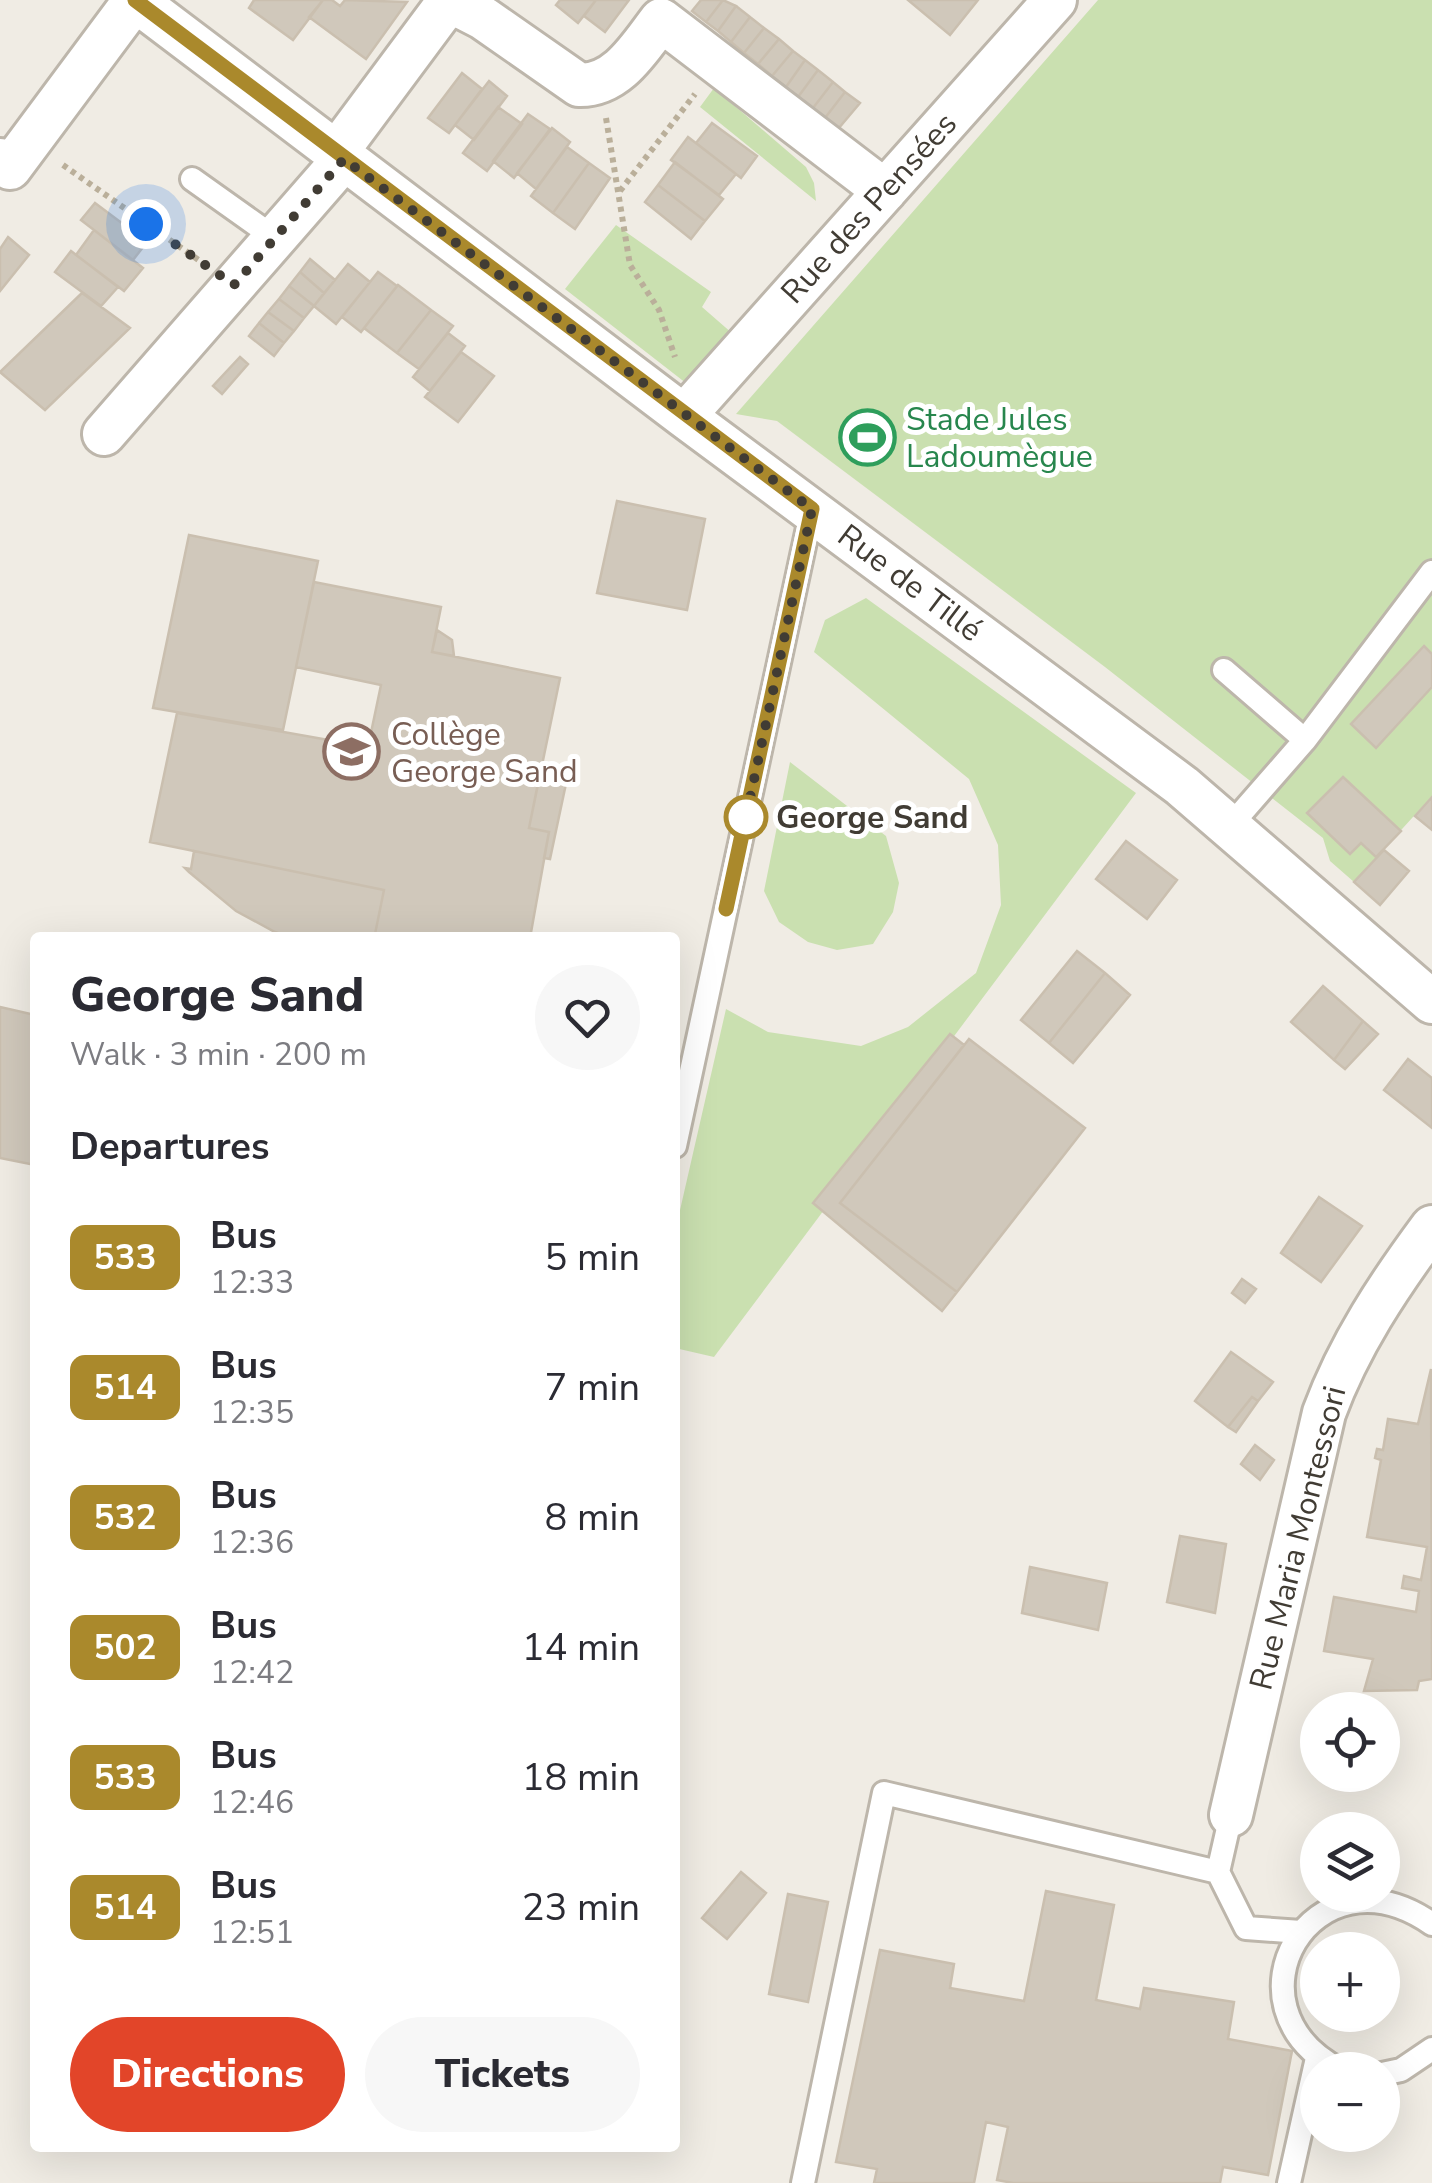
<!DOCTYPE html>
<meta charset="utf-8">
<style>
:root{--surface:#fff;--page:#f7f7f7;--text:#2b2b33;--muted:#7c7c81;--accent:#e24529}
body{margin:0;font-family:"Nunito Sans",sans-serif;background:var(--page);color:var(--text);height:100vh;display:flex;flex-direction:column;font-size:38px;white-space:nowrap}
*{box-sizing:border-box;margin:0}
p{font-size:32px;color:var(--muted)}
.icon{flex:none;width:55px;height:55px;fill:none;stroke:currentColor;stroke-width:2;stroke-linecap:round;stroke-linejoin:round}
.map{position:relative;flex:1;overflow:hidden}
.drawer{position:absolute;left:30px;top:932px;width:650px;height:1220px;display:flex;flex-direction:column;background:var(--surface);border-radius:10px;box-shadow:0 10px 40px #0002}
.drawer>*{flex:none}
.badge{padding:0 20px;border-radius:15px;font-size:35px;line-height:65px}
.controls{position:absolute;left:1300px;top:1692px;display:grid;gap:20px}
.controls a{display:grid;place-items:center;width:100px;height:100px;border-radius:50%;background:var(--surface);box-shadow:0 10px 40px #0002;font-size:50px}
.you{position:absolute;width:50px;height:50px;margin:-25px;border:8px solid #fff;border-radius:50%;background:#1a73e8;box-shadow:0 0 0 15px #1a73e833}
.map>.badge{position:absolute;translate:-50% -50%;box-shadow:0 0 0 5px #fff}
h2{padding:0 40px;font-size:38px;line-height:90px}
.round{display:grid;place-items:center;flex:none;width:105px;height:105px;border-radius:52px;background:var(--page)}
.head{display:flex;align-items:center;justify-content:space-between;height:170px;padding:0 40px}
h1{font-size:48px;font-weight:800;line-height:75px}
.cta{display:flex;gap:20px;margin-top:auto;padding:20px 40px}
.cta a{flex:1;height:115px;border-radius:60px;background:var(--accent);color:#fff;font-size:40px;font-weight:800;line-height:115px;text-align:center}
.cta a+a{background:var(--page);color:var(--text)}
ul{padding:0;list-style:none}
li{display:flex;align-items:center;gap:30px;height:130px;padding:0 40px}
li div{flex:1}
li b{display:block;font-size:38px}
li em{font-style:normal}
li .badge{min-width:110px;font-weight:700;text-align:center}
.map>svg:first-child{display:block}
.green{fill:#cae0b0}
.building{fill:#d0c8bb;stroke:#cabfaf;stroke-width:2.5}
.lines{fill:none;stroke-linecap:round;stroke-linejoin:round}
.lane-casing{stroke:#bdb6ab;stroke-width:28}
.street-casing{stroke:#bdb6ab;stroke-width:48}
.path{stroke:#baaf9a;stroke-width:6;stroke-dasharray:5 5;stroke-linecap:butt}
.lane{stroke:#fff;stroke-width:22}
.street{stroke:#fff;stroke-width:42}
.line-casing{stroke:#fff;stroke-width:22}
.line{stroke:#aa892c;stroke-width:15}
.walk{stroke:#413c34;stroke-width:10;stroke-dasharray:0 18}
.stop-dot{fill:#fff;stroke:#aa892c;stroke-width:5}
.labels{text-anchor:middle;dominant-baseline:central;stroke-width:10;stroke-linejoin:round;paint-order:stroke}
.street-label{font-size:32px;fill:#413c34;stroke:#fff}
.leisure-label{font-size:32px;fill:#27864d;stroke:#fff;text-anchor:start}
.education-label{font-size:32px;fill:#785e54;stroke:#fff;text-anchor:start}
.stop-label{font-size:32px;font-weight:bold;fill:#413c34;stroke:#fff;text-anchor:start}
</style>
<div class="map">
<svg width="1432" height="2183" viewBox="0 0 1432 2183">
<rect width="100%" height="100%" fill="#f0ece4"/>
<path class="green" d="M1098 0H1432V796L1354 882 1330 861 1323 838 1105 667 777 421 736 414Z
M714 88 806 167 814 183 816 201 700 107Z
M616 225 711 292 702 307 733 334 691 387 565 289Z
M866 598 1136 793 714 1357 675 1348V1232L726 1009 768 1032 861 1046 908 1027 976 973 1001 905 998 845 969 779 814 652 825 620Z
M790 762 886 836 899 883 893 912 873 944 837 950 808 942 779 922 764 891Z"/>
<path class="building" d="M254 0H323L293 40 249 8Z
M323 0H332L340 6 345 0 407 2 366 59 309 17Z
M560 0H596L578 23 556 5Z
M596 0H629L605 32 584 16Z
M701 0H723L706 22 692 11Z
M723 0 736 6 718 31 706 22Z
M908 0H978L950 35Z
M736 6 750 17 731 42 718 31Z
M750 17 764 28 744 53 731 42Z
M764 28 779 39 758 64 744 53Z
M779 39 793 51 772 76 758 64Z
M793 51 805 60 786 87 772 76Z
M805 60 818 70 798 97 786 87Z
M818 70 833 82 813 108 798 97Z
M462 73 482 89 449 133 428 118Z
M489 81 507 96 474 140 455 125Z
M833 82 845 92 825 118 813 108Z
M845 92 860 103 838 129 825 118Z
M498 107 522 124 487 171 463 153Z
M528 114 550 129 514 178 493 161Z
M712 123 757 156 741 178 696 143Z
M552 128 570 142 536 189 517 173Z
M688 137 736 174 719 195 671 160Z
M567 147 589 163 553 213 531 196Z
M675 162 723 199 705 221 658 185Z
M589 163 610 178 575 229 553 213Z
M658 185 705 221 691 239 645 202Z
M95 203 147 242 133 260 81 220Z
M94 230 143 268 124 291 76 255Z
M8 237 29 255 0 291V249Z
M71 251 118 287 101 306 55 272Z
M310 259 335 280 324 293 300 272Z
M348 264 370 282 336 324 314 306Z
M300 272 324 293 314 306 289 286Z
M378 272 397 286 361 332 342 317Z
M398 285 431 310 397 353 364 328Z
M289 286 314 306 304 318 279 299Z
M82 293 130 328 45 410 0 372Z
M279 299 304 318 294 331 268 312Z
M431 310 453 326 419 369 397 353Z
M268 312 294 331 284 343 259 323Z
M259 323 284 343 274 356 249 336Z
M448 333 465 346 430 391 413 377Z
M461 352 494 376 458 422 425 397Z
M240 357 248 364 222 394 213 386Z
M617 501 705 519 687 610 597 593Z
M189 535 318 561 283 730 153 708Z
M314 582 441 607 432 652 560 678 529 828 549 832 530 938H389L375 934 384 890 150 842 177 713 368 747 381 685 296 667Z
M437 630 452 640 454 656 432 652Z
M1424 646 1432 654V687L1376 748 1351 724Z
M540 773 567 779 550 859 544 858 549 832 529 828Z
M1343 777 1401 831 1376 857 1361 843 1350 854 1307 813Z
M1432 797V830L1415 816Z
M1126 841 1177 880 1147 919 1096 879Z
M1384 850 1409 871 1380 905 1354 882Z
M194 851 384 890 375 934 389 938H290L275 932 236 911 189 872 185 868 191 869Z
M1077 951 1105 973 1049 1043 1021 1020Z
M1105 973 1130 995 1073 1063 1049 1043Z
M1323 986 1363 1021 1334 1060 1291 1022Z
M0 1007 35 1015V1165L0 1158Z
M1363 1021 1378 1034 1345 1069 1334 1060Z
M950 1034 964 1045 840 1203 957 1292 942 1311 813 1203Z
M969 1039 1085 1128 957 1292 840 1203Z
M1408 1059 1432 1078V1128L1384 1090Z
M1319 1197 1362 1226 1321 1282 1281 1253Z
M1242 1279 1256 1289 1245 1303 1232 1293Z
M1231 1352 1273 1382 1258 1401 1252 1397 1228 1427 1195 1401Z
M1431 1369 1432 1679 1419 1681 1417 1690 1364 1691 1373 1659 1324 1651 1334 1597 1416 1612 1419 1591 1402 1588 1404 1576 1421 1580 1427 1547 1367 1537 1381 1460 1375 1458 1377 1449 1383 1450 1388 1419 1418 1424Z
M1252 1397 1258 1401 1236 1432 1228 1427Z
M1255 1445 1274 1460 1260 1480 1241 1464Z
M1180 1536 1226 1544 1215 1613 1167 1602Z
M1030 1567 1107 1583 1098 1630 1022 1613Z
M741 1872 766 1893 727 1939 702 1918Z
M1046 1891 1114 1905 1096 2000 1140 2009 1144 1988 1234 2002 1228 2039 1292 2051 1268 2175 1223 2167 1220 2183H1013L997 2180 1008 2127 986 2122 974 2183H874L877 2169 836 2162 880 1950 954 1964 950 1988 1024 2001Z
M788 1894 828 1902 808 2002 769 1994Z"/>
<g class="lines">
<defs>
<path id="lane" d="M192 179 275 238
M1224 670 1305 740 1230 826
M1305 740 1432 572
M675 1146 812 509
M1218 1872 1246 1928 1301 1932
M1218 1872 1231 1815
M1340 2070C1217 2006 1313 1841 1432 1924
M1382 2074 1401 2070 1432 2049
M803 2183 884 1793 1218 1872
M1289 2183 1317 2058"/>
<path id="street" d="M448 0 483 18 579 85C618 86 640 47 661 20L885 191
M336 153 449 1
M0 160 10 168 135 0 684 416 1182 786 1432 1002
M684 416 1055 0
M104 434 344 159
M1231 1815 1324 1413C1349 1345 1389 1285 1432 1227"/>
</defs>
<use href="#lane" class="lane-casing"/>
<use href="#street" class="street-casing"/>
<path class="path" d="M606 118 630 265 659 310 675 357
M63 165 200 261
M620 191 695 94"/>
<use href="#lane" class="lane"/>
<use href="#street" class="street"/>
</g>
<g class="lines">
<defs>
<path id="line" d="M135 0 812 509 726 909"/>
</defs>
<use href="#line" class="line-casing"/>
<use href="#line" class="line"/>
<path class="walk" d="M146 224 234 285 344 159 812 509 746 817"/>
</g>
<defs>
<symbol id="stadium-ring" viewBox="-11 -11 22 22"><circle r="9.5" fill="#fff" stroke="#2e9e5b" stroke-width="1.5"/><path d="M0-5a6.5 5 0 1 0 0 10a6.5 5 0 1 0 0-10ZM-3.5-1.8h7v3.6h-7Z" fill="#2e9e5b"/></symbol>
<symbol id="school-ring" viewBox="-11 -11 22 22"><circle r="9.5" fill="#fff" stroke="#8d6e63" stroke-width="1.5"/><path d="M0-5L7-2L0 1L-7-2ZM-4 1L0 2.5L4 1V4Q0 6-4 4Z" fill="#8d6e63"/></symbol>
</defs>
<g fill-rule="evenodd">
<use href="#stadium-ring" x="836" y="406" width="63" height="63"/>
<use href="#school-ring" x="320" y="720" width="63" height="63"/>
</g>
<circle class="stop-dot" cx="746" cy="817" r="20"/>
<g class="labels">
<g class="street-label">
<text transform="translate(869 208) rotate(-48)">Rue des Pensées</text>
<text transform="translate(910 583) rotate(37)">Rue de Tillé</text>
<text transform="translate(1298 1538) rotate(-76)">Rue Maria Montessori</text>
</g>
<g class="leisure-label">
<text x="906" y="419">Stade Jules<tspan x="906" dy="37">Ladoumègue</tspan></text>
</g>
<g class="education-label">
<text x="391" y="734">Collège<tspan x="391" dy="37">George Sand</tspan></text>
</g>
<g class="stop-label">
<text x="776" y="817">George Sand</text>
</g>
</g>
</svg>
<div class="controls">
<a><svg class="icon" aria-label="locate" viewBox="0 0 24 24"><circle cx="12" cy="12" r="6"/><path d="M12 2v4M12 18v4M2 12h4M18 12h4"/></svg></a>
<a><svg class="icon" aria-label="layers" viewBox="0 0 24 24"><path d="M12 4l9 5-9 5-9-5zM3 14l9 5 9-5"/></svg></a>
<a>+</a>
<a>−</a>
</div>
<div class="you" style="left:146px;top:224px"></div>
<section class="drawer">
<div class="head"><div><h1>George Sand</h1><p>Walk · 3 min · 200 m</p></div><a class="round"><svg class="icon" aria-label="heart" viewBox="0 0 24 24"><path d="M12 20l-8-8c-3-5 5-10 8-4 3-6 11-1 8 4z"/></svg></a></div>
<h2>Departures</h2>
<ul>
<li><span class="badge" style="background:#aa892c;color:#fff">533</span><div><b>Bus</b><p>12:33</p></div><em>5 min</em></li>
<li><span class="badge" style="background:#aa892c;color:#fff">514</span><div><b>Bus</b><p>12:35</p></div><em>7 min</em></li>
<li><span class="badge" style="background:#aa892c;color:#fff">532</span><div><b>Bus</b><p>12:36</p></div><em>8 min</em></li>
<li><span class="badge" style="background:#aa892c;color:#fff">502</span><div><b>Bus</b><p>12:42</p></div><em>14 min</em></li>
<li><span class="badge" style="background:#aa892c;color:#fff">533</span><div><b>Bus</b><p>12:46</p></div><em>18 min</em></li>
<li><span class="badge" style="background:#aa892c;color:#fff">514</span><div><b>Bus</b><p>12:51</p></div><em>23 min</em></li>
</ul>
<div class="cta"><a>Directions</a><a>Tickets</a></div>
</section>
</div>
